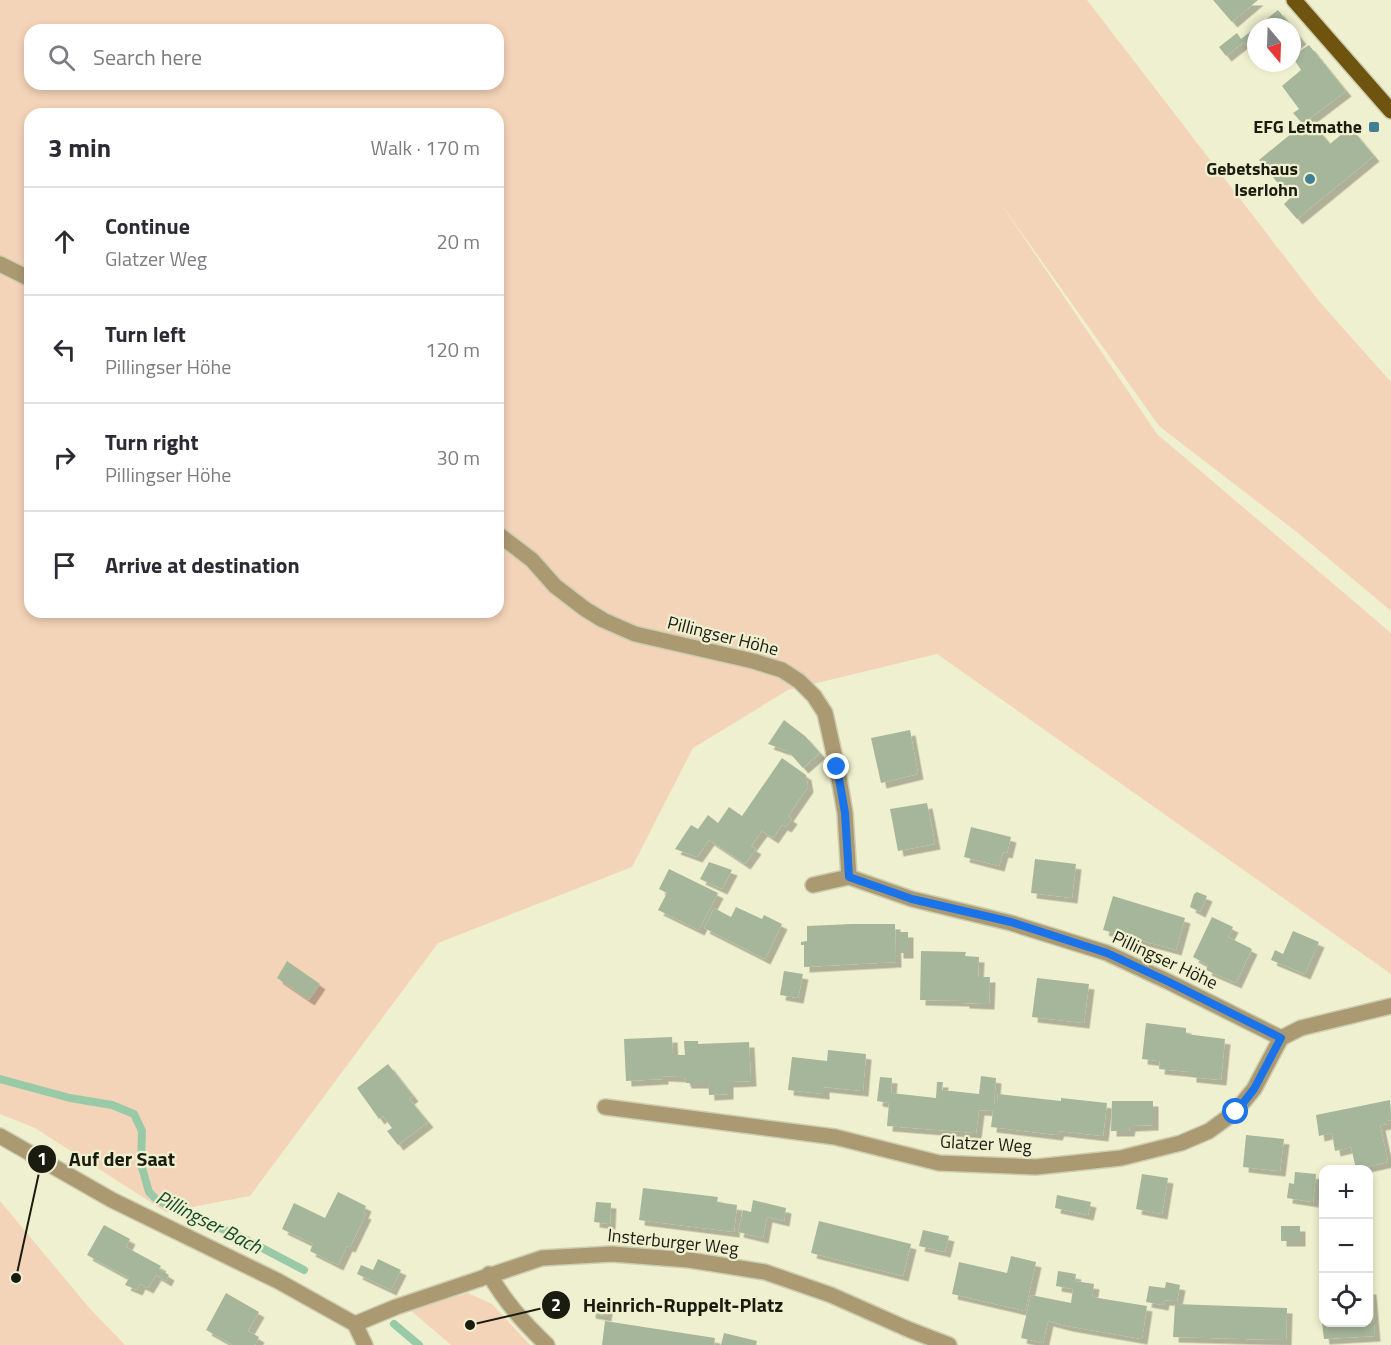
<!DOCTYPE html>
<meta charset="utf-8">
<style>
body{margin:0;font-family:"Titillium Web",sans-serif;background:#f7f7f7;color:#2b2b33}
.controls{position:absolute;right:18px;bottom:18px;display:grid;overflow:hidden;border-radius:12px;box-shadow:0 3px 9px #0003}
.controls button{width:54px;height:54px;display:grid;place-items:center;padding:0;border:0;border-bottom:2px solid #e1e1e2;background:#fff;color:#2b2b33;font:30px sans-serif}
.compass{position:absolute;left:1247px;top:18px;width:54px;height:54px;border-radius:50%;background:#fff;box-shadow:0 3px 9px #0003;rotate:161deg}
.stop{position:absolute;width:18px;height:18px;margin:-14px;border:4px solid #1a73e8;border-radius:50%;background:#fff}
.stop.end{background:#1a73e8;border-color:#fff;box-shadow:0 2px 6px #0008}
.list{margin:0;padding:0;list-style:none}
h2{display:flex;justify-content:space-between;align-items:center;height:78px;margin:0;padding:0 24px;font-size:26px}
h2 small{font-size:20px;font-weight:400;color:#7c7c81}
.list li{display:grid;grid-template-columns:39px 1fr auto;gap:18px;align-items:center;box-sizing:border-box;height:108px;padding:0 24px;border-top:2px solid #e1e1e2}
.list b{display:block;font-size:22px;white-space:nowrap}
.list p{margin:0;font-size:20px;white-space:nowrap;color:#7c7c81}
.list em{font-size:20px;font-style:normal;color:#7c7c81}
.icon{flex:none;width:33px;height:33px;fill:none;stroke:currentColor;stroke-width:2;stroke-linecap:round;stroke-linejoin:round}
.map{position:relative;flex:none;width:1391px;height:1345px;overflow:hidden}
.search{position:absolute;background:#fff;box-shadow:0 3px 9px #0003;left:24px;top:24px;width:480px;height:66px;display:flex;align-items:center;gap:15px;box-sizing:border-box;padding:0 21px;border-radius:18px;color:#7c7c81;font-size:22px}
.panel{position:absolute;background:#fff;box-shadow:0 3px 9px #0003;left:24px;top:108px;width:480px;height:510px;border-radius:18px}
.map>svg:first-child{display:block}
.green{fill:#f4d4b8;fill-rule:evenodd}
.lines{fill:none;stroke-linecap:round;stroke-linejoin:round}
.stream{stroke:#99caa8;stroke-width:8}
.building{fill:#a6b69a;filter:url(#shadow)}
.street-casing{stroke:#cdceb0;stroke-width:18}
.primary-casing{stroke:#cdceb0;stroke-width:18}
.street{stroke:#ab9972;stroke-width:15}
.primary{stroke:#6e540f;stroke-width:15}
.route{stroke:#1a73e8;stroke-width:8}
.poi-dot{fill:#417f95;stroke:#eff0cf;stroke-width:2}
.labels{text-anchor:middle;stroke-width:4.5;stroke-linejoin:round;paint-order:stroke}
.poi-label{font-size:18px;font-weight:bold;fill:#1b1c10;stroke:#eff0cf;text-anchor:end}
.street-label{font-size:18px;fill:#1b1c10;stroke:#eff0cf}
.water-label{font-size:20px;font-style:italic;fill:#154c2d;stroke:#eff0cf}
.leader{fill:none;stroke:#1b1c10;stroke-width:2}
.callout-dot{fill:#1b1c10;stroke:#eff0cf;stroke-width:2}
.mark-label{font-size:18px;text-anchor:middle;font-weight:bold;fill:#fff}
.callout-label{font-size:20px;text-anchor:middle;font-weight:bold;fill:#1b1c10;stroke:#eff0cf;stroke-width:4.5;stroke-linejoin:round;paint-order:stroke}
</style>
<div class="map">
<svg width="1391" height="1345" viewBox="0 0 1391 1345">
<defs>
<filter id="shadow"><feDropShadow dx="5.5" dy="5.5" stdDeviation="0" flood-color="#0004"/></filter>
</defs>
<rect width="100%" height="100%" fill="#eff0cf"/>
<g class="green">
<path d="M0,0H1087L1318,300L1391,382V611L1298,533L1159,426L999,201L1157,434L1391,633V974L937,654L788,690L693,748L632,867L438,943L250,1196L166,1212L35,1128L0,1114ZM30,30H498V84H30ZM30,114H498V612H30Z"/>
<path d="M0,1201L91,1310L125,1345H0Z"/>
<path d="M468,1293L492,1304L530,1345H451L409,1309Z"/>
</g>
<g class="lines">
<g class="stream">
<path d="M0,1079L70,1098L112,1105L134,1114L142,1131L141,1164L149,1192L157,1200L247,1240L304,1270"/>
<path d="M394,1324L419,1345"/>
</g>
</g>
<g class="building">
<path d="M1213,0H1258L1232,22Z"/>
<path d="M1278,10L1292,27H1256V57L1244,42L1226,56L1219,47L1237,33L1241,39Z"/>
<path d="M1292,28L1301,39L1292,46Z"/>
<path d="M1309,45L1346,91L1309,119L1330,144L1350,127L1374,156L1297,219L1284,204L1290,198L1259,160L1303,124L1293,113L1299,109L1282,86L1301,70L1292,56Z"/>
<path d="M784,720L805,736L820,753L803,768L788,751L768,744Z"/>
<path d="M910,730L918,774L881,783L871,738Z"/>
<path d="M782,758L806,775L808,787L788,816L792,819L786,827L782,825L773,838L762,831L751,846L756,849L745,864L709,840L697,857L675,849L691,825L698,829L708,815L718,823L729,807L742,816Z"/>
<path d="M927,803L935,844L898,851L890,809Z"/>
<path d="M971,827L1011,837L1007,853L1003,852L999,866L964,857Z"/>
<path d="M1035,859L1076,864L1072,898L1031,893Z"/>
<path d="M709,862L732,870L722,889L700,879Z"/>
<path d="M669,869L718,893L699,930L658,910L667,893L659,889Z"/>
<path d="M1197,892L1207,896L1200,912L1190,907L1194,894Z"/>
<path d="M1113,896L1185,918L1176,950L1103,930Z"/>
<path d="M736,907L762,919L764,915L782,924L765,959L704,928L714,908L731,917Z"/>
<path d="M1212,917L1233,927L1228,937L1252,949L1236,983L1206,970L1208,965L1193,957Z"/>
<path d="M852,924H895L896,962L804,967V945H801V942L807,941V926Z"/>
<path d="M1293,931L1319,942L1305,974L1271,960L1275,950L1283,954Z"/>
<rect x="898" y="932" width="10" height="21"/>
<path d="M921,951L966,952L965,956L979,957L978,977H990L989,1004L964,1003V1001L920,1000Z"/>
<path d="M287,961L320,984L309,1000L277,978Z"/>
<path d="M784,971L803,974L798,998L780,995Z"/>
<path d="M1037,978L1089,984L1084,1023L1032,1017Z"/>
<path d="M1146,1023L1186,1028V1034L1225,1039L1221,1080L1191,1077V1072L1159,1069L1160,1061L1142,1059Z"/>
<path d="M672,1037L673,1055H685L684,1041H698V1044L749,1042L751,1081L728,1082V1094L709,1095L708,1083H686L684,1077L663,1076V1079L626,1081L624,1039Z"/>
<path d="M828,1050L866,1054L863,1091L824,1087V1094L788,1090L792,1057L827,1061Z"/>
<path d="M388,1064L413,1096L409,1099L428,1122L398,1145L387,1131L392,1128L383,1116L379,1119L357,1088Z"/>
<path d="M981,1076L996,1078L994,1104H997L998,1094L1061,1101V1098L1107,1103L1103,1136L1059,1131L1057,1135L991,1127L993,1111L979,1110L976,1133L887,1126L889,1103L877,1101L880,1077L892,1078L891,1093L936,1098L937,1082H943L942,1090L979,1094Z"/>
<path d="M1390,1100L1391,1120L1387,1121V1124L1380,1125L1388,1162L1356,1169L1351,1147L1335,1151L1332,1133L1319,1136L1316,1115Z"/>
<path d="M1112,1101H1153V1125L1130,1126L1129,1131H1111Z"/>
<path d="M1246,1135L1284,1139L1280,1171L1243,1167Z"/>
<path d="M1295,1172L1316,1174L1313,1202L1287,1198L1289,1183L1294,1184Z"/>
<path d="M1142,1174L1168,1178L1162,1214L1136,1209Z"/>
<path d="M643,1188L718,1197L717,1202L737,1205L734,1232L639,1220Z"/>
<path d="M338,1192L366,1206L363,1213L366,1214L350,1247L347,1246L338,1265L310,1251L313,1244L282,1229L294,1203L325,1218Z"/>
<path d="M1057,1195L1091,1202L1088,1215L1055,1208Z"/>
<path d="M753,1200L786,1208L784,1221L767,1217L763,1238L738,1232L743,1210L751,1212Z"/>
<path d="M596,1202L611,1203L610,1224L594,1222Z"/>
<path d="M819,1221L911,1244L903,1276L811,1253Z"/>
<path d="M104,1225L130,1239L126,1247L161,1266L159,1269L169,1275L166,1281L156,1275L148,1288L140,1284L137,1290L125,1285L129,1278L87,1255Z"/>
<rect x="1281" y="1226" width="19" height="15"/>
<path d="M923,1230L949,1236L945,1252L919,1246Z"/>
<path d="M1011,1256L1036,1262L1025,1311L952,1294L959,1262L1007,1273Z"/>
<path d="M378,1259L401,1270L391,1290L357,1274L361,1265L373,1270Z"/>
<path d="M1058,1271L1076,1274L1075,1281L1094,1284L1092,1297L1147,1306L1142,1339L1067,1326L1048,1321L1043,1343L1021,1338L1031,1295L1071,1303L1073,1289L1056,1286Z"/>
<path d="M1166,1282L1180,1285L1177,1301L1164,1300L1163,1305L1146,1302L1149,1286L1165,1288Z"/>
<path d="M1368,1289H1371L1375,1336L1324,1339L1322,1323L1368,1322Z"/>
<path d="M226,1293L259,1312L248,1331L259,1337L255,1345H233L206,1330Z"/>
<path d="M591,1300L608,1303L606,1316L590,1313Z"/>
<path d="M1175,1304L1287,1308L1286,1340L1173,1337Z"/>
<path d="M605,1321L715,1338L714,1345H602Z"/>
<path d="M724,1333L757,1341L756,1345H721Z"/>
</g>
<g class="lines">
<defs>
<g id="street">
<path d="M0,264L30,279"/>
<path d="M498,534L532,560L555,586L585,609L603,620L635,634L753,661L782,670L799,681L814,696L825,713L837,767L845,813L849,877L912,899L1011,923L1107,953L1169,982L1281,1038L1301,1028L1391,1006"/>
<path d="M813,885L849,877"/>
<path d="M605,1107L835,1137L939,1163L1036,1167L1121,1158L1181,1143L1209,1131L1235,1112L1254,1089L1281,1038"/>
<path d="M0,1136L112,1200L278,1281L355,1324L365,1345"/>
<path d="M489,1274C506,1303 523,1322 547,1345"/>
<path d="M355,1324L396,1307L542,1258L612,1254L689,1260L765,1272L831,1295L910,1330L949,1345"/>
</g>
<path id="primary" d="M1294,0L1391,111"/>
</defs>
<use href="#street" class="street-casing"/>
<use href="#primary" class="primary-casing"/>
<use href="#street" class="street"/>
<use href="#primary" class="primary"/>
</g>
<g class="lines">
<path class="route" d="M837,767L845,813L849,877L912,899L1011,922L1107,953L1169,982L1281,1038L1254,1089L1236,1112"/>
</g>
<g class="poi-dot">
<rect x="1368" y="121" width="12" height="12" rx="3"/>
<circle cx="1310" cy="179" r="6"/>
</g>
<g class="labels">
<g class="poi-label">
<text x="1362" y="133">EFG Letmathe</text>
<text x="1298" y="175">Gebetshaus<tspan x="1298" dy="21">Iserlohn</tspan></text>
</g>
<g class="street-label">
<text transform="translate(723 636) rotate(14)" y="6">Pillingser Höhe</text>
<text transform="translate(1165 960) rotate(25)" y="6">Pillingser Höhe</text>
<text transform="translate(986 1144) rotate(3)" y="6">Glatzer Weg</text>
<text transform="translate(673 1242) rotate(6)" y="6">Insterburger Weg</text>
</g>
<g class="water-label">
<text transform="translate(209 1222) rotate(27)" y="7">Pillingser Bach</text>
</g>
</g>
<path class="leader" d="M16 1278L42 1159M470 1325L556 1305"/>
<g class="callout-dot">
<circle cx="16" cy="1278" r="6"/>
<circle cx="470" cy="1325" r="6"/>
<circle cx="42" cy="1159" r="15"/>
<circle cx="556" cy="1305" r="15"/>
</g>
<g class="mark-label">
<text x="42" y="1165">1</text>
<text x="556" y="1311">2</text>
</g>
<g class="callout-label">
<text x="122" y="1166">Auf der Saat</text>
<text x="683" y="1312">Heinrich-Ruppelt-Platz</text>
</g>
</svg>
<div class="controls">
<button>+</button>
<button>−</button>
<button><svg class="icon" aria-label="locate" viewBox="0 0 24 24"><circle cx="12" cy="12" r="6"/><path d="M12 2v4M12 18v4M2 12h4M18 12h4"/></svg></button>
</div>
<svg class="compass" viewBox="-18 -18 36 36"><path d="M0-13l5 13h-10z" fill="#e53935"/><path d="M0 13l5-13h-10z" fill="#7c7c81"/></svg>
<div class="stop" style="left:1236px;top:1112px"></div>
<div class="stop end" style="left:837px;top:767px"></div>
<div class="search"><svg class="icon" aria-label="search" viewBox="0 0 24 24"><circle cx="10" cy="10" r="6"/><path d="M15 15l6 6"/></svg>Search here</div>
<section class="panel">
<h2>3 min<small>Walk · 170 m</small></h2>
<ul class="list">
<li><svg class="icon" aria-label="ahead" viewBox="0 0 24 24"><path d="M12 20V5M6 11l6-6 6 6"/></svg><div><b>Continue</b><p>Glatzer Weg</p></div><em>20 m</em></li>
<li><svg class="icon" aria-label="left" viewBox="0 0 24 24"><path d="M17 20v-9H6M10 6l-5 5 5 5"/></svg><div><b>Turn left</b><p>Pillingser Höhe</p></div><em>120 m</em></li>
<li><svg class="icon" aria-label="right" viewBox="0 0 24 24"><path d="M7 20v-9h11M14 6l5 5-5 5"/></svg><div><b>Turn right</b><p>Pillingser Höhe</p></div><em>30 m</em></li>
<li><svg class="icon" aria-label="arrive" viewBox="0 0 24 24"><path d="M6 21V4h12l-3 4 3 4H6"/></svg><div><b>Arrive at destination</b></div></li>
</ul>
</section>
</div>
